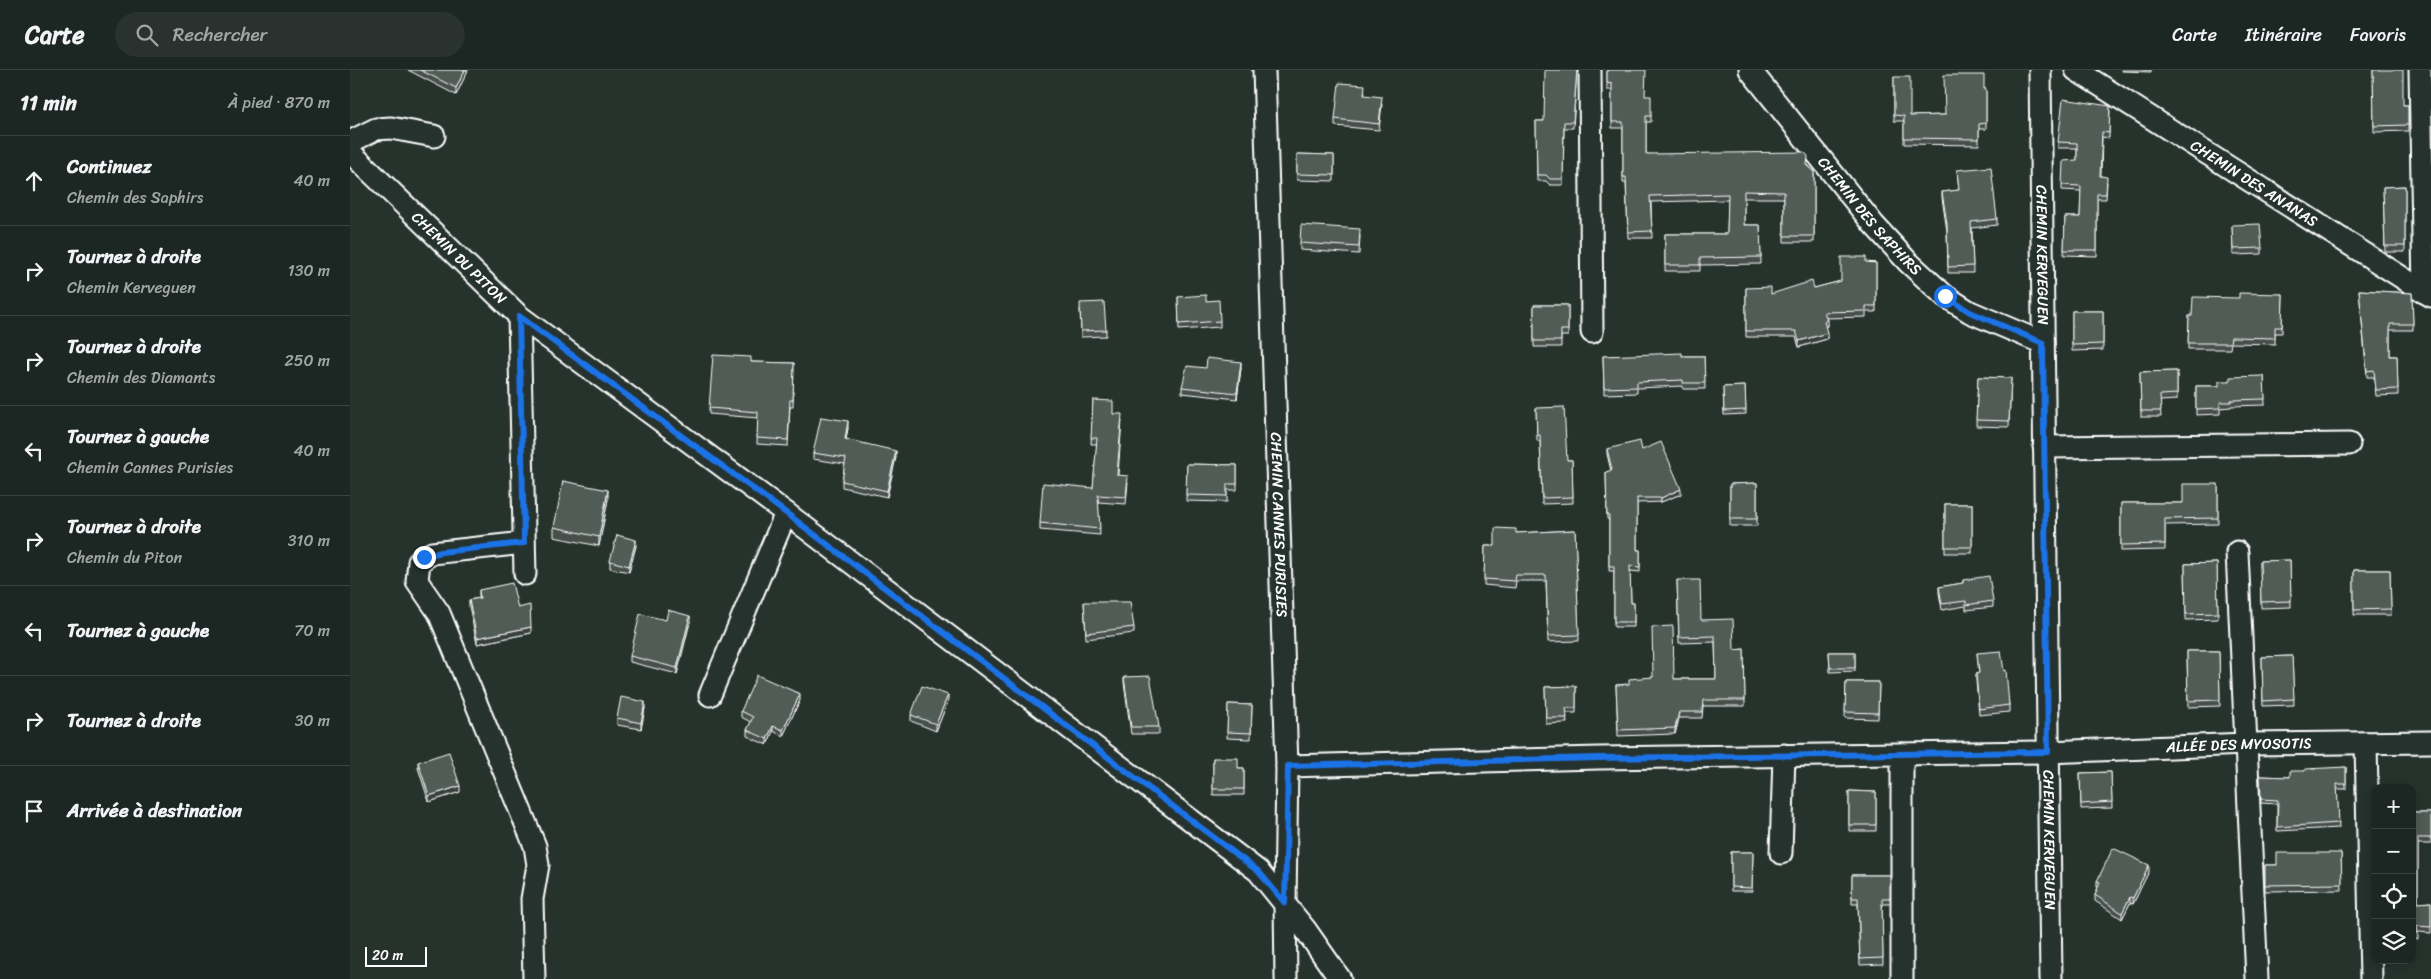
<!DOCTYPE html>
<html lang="fr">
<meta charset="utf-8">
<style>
body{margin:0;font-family:Sriracha,sans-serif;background:#29322f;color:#f1f3f6}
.controls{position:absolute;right:15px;bottom:15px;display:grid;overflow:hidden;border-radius:10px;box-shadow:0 2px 12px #0003}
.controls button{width:45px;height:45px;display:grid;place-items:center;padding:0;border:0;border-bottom:1px solid #3a4340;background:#1c2622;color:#f1f3f6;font:25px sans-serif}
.scale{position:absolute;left:15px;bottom:12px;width:62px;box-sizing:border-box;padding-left:5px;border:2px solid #fff;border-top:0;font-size:14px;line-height:18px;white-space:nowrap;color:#fff;-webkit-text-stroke:4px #26332d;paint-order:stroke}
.stop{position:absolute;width:15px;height:15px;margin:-11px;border:4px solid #1a73e8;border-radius:50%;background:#fff}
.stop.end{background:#1a73e8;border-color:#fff;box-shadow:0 1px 5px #0008}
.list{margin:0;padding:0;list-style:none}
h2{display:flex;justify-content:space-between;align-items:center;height:65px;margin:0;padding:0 20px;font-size:21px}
h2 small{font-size:16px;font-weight:400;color:#a0a5a5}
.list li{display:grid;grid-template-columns:32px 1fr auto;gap:15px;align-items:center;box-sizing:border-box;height:90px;padding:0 20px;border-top:1px solid #3a4340}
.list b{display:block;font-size:19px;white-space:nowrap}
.list p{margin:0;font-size:16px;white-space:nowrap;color:#a0a5a5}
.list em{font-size:16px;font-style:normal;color:#a0a5a5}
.icon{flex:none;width:28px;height:28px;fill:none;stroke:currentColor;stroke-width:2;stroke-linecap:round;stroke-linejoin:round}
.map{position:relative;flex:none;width:2081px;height:909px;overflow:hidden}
header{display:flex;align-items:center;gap:30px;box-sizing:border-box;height:70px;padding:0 25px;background:#1c2622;border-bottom:1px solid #3a4340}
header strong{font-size:24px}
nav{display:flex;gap:28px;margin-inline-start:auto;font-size:18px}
.search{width:350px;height:45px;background:#29322f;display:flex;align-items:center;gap:12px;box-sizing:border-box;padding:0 18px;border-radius:28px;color:#a0a5a5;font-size:19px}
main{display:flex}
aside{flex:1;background:#1c2622}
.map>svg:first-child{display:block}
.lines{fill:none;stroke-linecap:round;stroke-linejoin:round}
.street-casing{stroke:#fff;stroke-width:25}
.street{stroke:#26332d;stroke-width:21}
.wall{fill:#464f4b;stroke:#fff}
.shaded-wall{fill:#39403d;stroke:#fff}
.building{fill:#515c57;stroke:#fff}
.route{stroke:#1a73e8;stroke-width:6}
.labels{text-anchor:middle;stroke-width:4.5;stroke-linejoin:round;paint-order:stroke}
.street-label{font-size:15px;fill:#fff;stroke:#26332d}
</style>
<header>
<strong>Carte</strong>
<div class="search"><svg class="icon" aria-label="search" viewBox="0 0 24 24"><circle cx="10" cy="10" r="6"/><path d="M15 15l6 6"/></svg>Rechercher</div>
<nav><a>Carte</a><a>Itinéraire</a><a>Favoris</a></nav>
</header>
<main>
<aside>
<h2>11 min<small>À pied · 870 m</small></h2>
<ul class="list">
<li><svg class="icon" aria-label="ahead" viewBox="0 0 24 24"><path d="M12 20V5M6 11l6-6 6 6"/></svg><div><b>Continuez</b><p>Chemin des Saphirs</p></div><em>40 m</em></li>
<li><svg class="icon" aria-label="right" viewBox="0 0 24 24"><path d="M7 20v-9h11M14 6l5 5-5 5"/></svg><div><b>Tournez à droite</b><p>Chemin Kerveguen</p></div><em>130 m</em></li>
<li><svg class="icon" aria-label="right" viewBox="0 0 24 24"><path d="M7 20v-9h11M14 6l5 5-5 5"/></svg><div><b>Tournez à droite</b><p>Chemin des Diamants</p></div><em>250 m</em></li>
<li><svg class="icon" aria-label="left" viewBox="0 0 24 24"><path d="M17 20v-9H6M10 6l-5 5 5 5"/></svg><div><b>Tournez à gauche</b><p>Chemin Cannes Purisies</p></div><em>40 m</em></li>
<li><svg class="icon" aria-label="right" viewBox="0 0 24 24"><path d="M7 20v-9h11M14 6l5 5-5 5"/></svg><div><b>Tournez à droite</b><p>Chemin du Piton</p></div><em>310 m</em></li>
<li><svg class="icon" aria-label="left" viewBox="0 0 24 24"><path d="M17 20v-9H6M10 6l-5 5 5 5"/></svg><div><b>Tournez à gauche</b></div><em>70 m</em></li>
<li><svg class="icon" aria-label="right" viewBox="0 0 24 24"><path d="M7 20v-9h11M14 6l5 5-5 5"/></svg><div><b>Tournez à droite</b></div><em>30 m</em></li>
<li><svg class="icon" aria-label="arrive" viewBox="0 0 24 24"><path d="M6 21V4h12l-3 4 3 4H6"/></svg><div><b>Arrivée à destination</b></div></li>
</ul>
</aside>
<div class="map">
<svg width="2081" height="909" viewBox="0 0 2081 909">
<rect width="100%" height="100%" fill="#26332d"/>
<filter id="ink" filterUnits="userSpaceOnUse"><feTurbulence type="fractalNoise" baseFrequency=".02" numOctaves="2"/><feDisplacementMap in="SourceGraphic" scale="10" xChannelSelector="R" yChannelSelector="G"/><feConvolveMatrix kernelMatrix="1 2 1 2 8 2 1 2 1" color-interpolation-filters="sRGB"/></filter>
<g filter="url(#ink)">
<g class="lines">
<defs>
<g id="street">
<path id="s1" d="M914,0L937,696L935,833L936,909"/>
<path d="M1240,0L1242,262"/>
<path id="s2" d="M1400,0L1524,155L1558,192L1595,226L1620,242L1693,273"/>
<path id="s3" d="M1690,0L1701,909"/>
<path id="s4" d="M1726,0L2081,226"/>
<path d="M2070,0L2074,222"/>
<path d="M0,72L26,59L41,58L84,66"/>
<path id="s5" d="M0,82L169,246L436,443L908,801L955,859L990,909"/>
<path d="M169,246L175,504"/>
<path d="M1694,377L1999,374"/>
<path d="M174,473L82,483L69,492L67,511L89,543L185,776L188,795L182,829L184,909"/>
<path d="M1887,482L1907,909"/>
<path d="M360,625L436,443"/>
<path d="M2016,673L2021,909"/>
<path id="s6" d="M937,696L1249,688L1698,682L1896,674L2081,672"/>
<path d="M1431,783L1434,685"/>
<path d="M1552,909V684"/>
</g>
</defs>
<use href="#street" class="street-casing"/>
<use href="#street" class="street"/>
</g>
<g class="wall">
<path d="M58,0H118L106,25Z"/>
<path d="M1227,0L1223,58H1214L1213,115H1200L1196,111H1187L1186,51H1194Z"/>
<path d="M1257,0L1295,26L1301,46V52H1296V84L1458,95L1464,101V172H1434V128H1394V155H1410L1411,194L1350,195V201H1315V164H1377L1378,130L1301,132L1302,168H1278L1276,113H1273V58H1262V20H1257Z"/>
<path d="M1772,0H1801V2L1772,1Z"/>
<path d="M2023,0L2053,35H2058V61L2024,62Z"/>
<path d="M1544,7L1560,46L1595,45L1634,19H1636V59H1629V75L1554,74V51H1544Z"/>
<path d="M1015,22L1014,26L1032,34L1029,60L985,56V49Z"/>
<path d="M1760,36L1759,68L1752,67L1751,106L1757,112L1756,129H1747V186L1714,185L1715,147H1730L1731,121L1712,120V115L1727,90V78H1708V72Z"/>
<path d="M947,84L984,85V111L947,110Z"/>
<path d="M1607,100L1647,149V155L1622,158L1623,203H1598L1597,161L1592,128V122L1609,120Z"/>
<path d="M2055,116V182H2035L2033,117Z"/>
<path d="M1882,155L1912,178V184L1883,185Z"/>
<path d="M1010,165L1009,184L950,180V173Z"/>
<path d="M1516,192L1526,193V242H1516V247L1476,248L1477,256L1475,257L1477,269L1449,277L1446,267H1396V218L1421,224L1464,218L1491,211Z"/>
<path d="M2009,220L2062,223L2063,260H2040V286H2047L2048,325L2026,326L2024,307H2017Z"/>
<path d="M1933,224L1932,263H1925V274L1881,273L1880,279H1838L1839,246H1842L1889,228Z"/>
<path d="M828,227L856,231L870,251V257L829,260Z"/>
<path d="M1184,235H1218V266H1211V277H1184Z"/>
<path d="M730,239L756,260V266L731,267Z"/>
<path d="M1722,241H1753V280L1722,281Z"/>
<path d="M1253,286H1354L1355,319H1333V316L1287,318V323L1254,324Z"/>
<path d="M401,292L444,293L443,337H440L438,376L407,374L408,348L359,344V338Z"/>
<path d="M891,298L887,329L832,323V317Z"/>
<path d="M1827,301V330L1810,331L1811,347H1791L1790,302Z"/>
<path d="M1914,306L1915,335L1881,336V337L1870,338V344L1846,345V316H1869L1880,311Z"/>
<path d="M1628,307L1661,308L1659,357L1626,356Z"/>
<path d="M1395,316L1396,344L1374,345L1373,317Z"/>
<path d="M743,330L772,350L768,405L778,412L776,434L748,432L750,465L690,460V453L743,418L747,374H741Z"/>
<path d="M1186,338L1217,390H1222L1223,433L1192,434L1190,371H1187Z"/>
<path d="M498,358L496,369L546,387L537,427L492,417V411L495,394L463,389V383Z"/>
<path d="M1257,379L1292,380L1331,424L1311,432L1287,433V480H1290V502L1280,501L1281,533H1284V557H1264V501H1259V450L1257,449L1256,402L1261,401L1257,384Z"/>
<path d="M837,394L887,395V420H877V432L836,431Z"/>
<path d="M1407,413V456H1380V414Z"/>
<path d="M1868,414V454L1815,455V480L1771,481V433H1833Z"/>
<path d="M258,429L249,476L204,467V457Z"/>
<rect x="1595" y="434" width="27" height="49"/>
<path d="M1225,460L1229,571L1198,572L1196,511H1166L1165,518L1134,515L1135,476H1145L1166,463Z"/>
<path d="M286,476L279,502L260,498V491Z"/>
<path d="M1940,490L1941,537L1911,538L1910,491Z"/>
<path d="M1867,493L1868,549L1836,550L1835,494Z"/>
<path d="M2004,500H2040L2041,545H2004Z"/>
<path d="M1327,510L1351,550L1384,580L1394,579L1395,636H1353L1352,648H1329L1325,664L1268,666L1266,615L1279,614L1303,607L1324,609H1366L1365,572L1329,573Z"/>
<path d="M1613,510L1643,531V537L1616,540V536L1592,540L1589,523V517L1613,513Z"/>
<path d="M129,520L168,538L181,563L127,574L119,536V530L129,528Z"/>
<path d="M734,532L784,557V563L736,569Z"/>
<path d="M316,550L340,552L327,604L280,592V586Z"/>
<path d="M1837,581H1869L1870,636L1838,637Z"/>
<path d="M1479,582H1505V601L1480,602Z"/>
<path d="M1627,583L1654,601L1659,635V642L1629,645L1626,610V604L1629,603Z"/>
<path d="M1942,586L1944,635L1913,636L1912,587Z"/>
<path d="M774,607L809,657V664H781L774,613Z"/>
<path d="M1496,612H1529L1528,649L1495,648Z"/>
<path d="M1226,616V643H1216L1217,653L1196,654L1195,617Z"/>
<path d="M450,630L433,666L423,661L417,675L397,666V660L401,652L391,647V641Z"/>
<path d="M598,631L586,661L561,651V645Z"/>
<path d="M878,634L902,635L901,669L877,668Z"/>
<path d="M295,638L291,659L267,655V648Z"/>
<path d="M863,688L888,698H894V725H863Z"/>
<path d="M68,692L110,722L79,732L68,698Z"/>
<path d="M1996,697V719H1987L1989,758L1927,761V734L1911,733L1910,706L1940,707L1955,701Z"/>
<path d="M1761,702L1762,738L1731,739L1730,703Z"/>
<path d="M1499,721L1526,722V761H1499Z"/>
<path d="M2062,743H2081V774H2068V833L2081,832V863L2068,862V869L2062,870Z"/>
<path d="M1381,782H1403L1402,821H1381Z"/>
<path d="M1991,783L1992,820L1915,821V795H1927Z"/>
<path d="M1799,801L1783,834L1780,833L1772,849L1745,831V825L1748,818L1747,817V811Z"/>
<path d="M1502,805H1540V834H1532L1533,894L1510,895L1508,834H1502Z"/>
</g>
<g class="shaded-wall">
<path d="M115,0H118L106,25V18Z"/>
<path d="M1477,250V256L1474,257V251Z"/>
<path d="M1477,263V269L1449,277V271Z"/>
<path d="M891,292V298L887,329V323Z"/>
<path d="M498,351V358L495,376V369Z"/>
<path d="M546,381V387L537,427V421Z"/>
<path d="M1331,419V424L1311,432V428Z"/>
<path d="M258,420V429L249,476V467Z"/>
<path d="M286,470V476L279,502V496Z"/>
<path d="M340,546V552L327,604V598Z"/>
<path d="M181,557V563L127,574V568Z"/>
<path d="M450,624V630L433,666V660Z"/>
<path d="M598,625V631L586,661V654Z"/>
<path d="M295,632V638L291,659V653Z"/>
<path d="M1329,642V648L1325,664V658Z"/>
<path d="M423,656V661L417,675V669Z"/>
<path d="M110,716V722L79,732V726Z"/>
<path d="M1799,795V801L1783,834V828Z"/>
<path d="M1780,827V833L1772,849V843Z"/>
</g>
<g class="building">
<path d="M70,0H115L106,18Z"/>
<path d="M1195,0H1227L1223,52H1214L1213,109H1200L1196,105H1187L1186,51H1194Z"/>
<path d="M1257,0H1296L1295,26H1301V46H1296V84L1454,82L1458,86L1457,95L1464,101V166H1434V122L1394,121V155H1410L1411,187L1350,188V195H1315V164H1377L1378,124L1300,126L1302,161L1278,162L1276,107H1273V52H1262V14L1257,13Z"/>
<path d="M2023,0H2053V35H2058V55L2024,56Z"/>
<path d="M1594,5H1634V19H1636V53L1629,54V69L1554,68V46L1544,45V7H1560V46L1595,45Z"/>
<path d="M989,13L1015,15L1014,25L1032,27L1029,54L985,49Z"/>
<path d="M1713,29L1760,36L1759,63L1752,62L1750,106L1757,107L1756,124H1747V180H1714L1715,147H1730L1731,116L1712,115L1713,91L1727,90V73L1708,72Z"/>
<path d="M947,84L984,85V105L947,104Z"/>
<path d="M1641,97L1647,149L1621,152L1623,196L1598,197L1597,154L1592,122L1609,120L1607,100Z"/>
<path d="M2055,116V176H2035L2033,117Z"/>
<path d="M1910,154L1912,178L1883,179L1882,155Z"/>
<path d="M951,155L1010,159L1009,177L950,173Z"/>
<path d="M1491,187H1516V192L1526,193V236H1516V241L1474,242L1477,250L1474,251L1477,263L1449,271L1446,261H1396V218L1421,217V224L1462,211L1464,218L1491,211Z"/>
<path d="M2009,220L2062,223L2063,254H2040V286H2047L2048,319L2026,320L2024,300L2017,301Z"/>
<path d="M1889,223L1933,224L1932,257H1925V268L1881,267L1880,273H1838L1839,246H1842L1843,227L1889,228Z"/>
<path d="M856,225V231L869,230L870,251L829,254L828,227Z"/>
<path d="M754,232L756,260L731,261L730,233Z"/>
<path d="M1184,235H1218V260H1211V271H1184Z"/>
<path d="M1722,241H1753V274L1722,275Z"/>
<path d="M1332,283V286H1354L1355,313H1333V310L1287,312V317L1254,318L1253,286Z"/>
<path d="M363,285L401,287V292L444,293L443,330H440L438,370L407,368L408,342L359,338Z"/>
<path d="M857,288L891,292L887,323L832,317L837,296L856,298Z"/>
<path d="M1827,301V324L1810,325L1811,341H1791L1790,302Z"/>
<path d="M1914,306L1915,329L1881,330V332H1870V338L1846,339V316H1869V311H1880V307Z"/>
<path d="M1628,307L1661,308L1659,351L1626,350Z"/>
<path d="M1395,316L1396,340L1374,341L1373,317Z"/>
<path d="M743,330L763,331V344H772L767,405L778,406L776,427L748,425L750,459L690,453L693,413L743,418L747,368H741Z"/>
<path d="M1214,337L1217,390H1222L1223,427L1192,428L1190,365H1187L1186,338Z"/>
<path d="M471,347L498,351L495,369L546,381L537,421L492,411L496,388L463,383Z"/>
<path d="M1290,371L1292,380L1311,372L1331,419L1311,428H1287V480H1290V497L1280,496L1281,533H1284V552H1264V496H1259V445H1257L1256,402L1262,400L1257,379Z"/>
<path d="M837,394L887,395V414H877V426L836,425Z"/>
<path d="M213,411L258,420L249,467L204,457Z"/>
<path d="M1407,413V449H1380V414Z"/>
<path d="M1833,414H1868V448L1815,449V474L1771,475V433H1833Z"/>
<rect x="1595" y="434" width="27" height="43"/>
<path d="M1145,458L1166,459V463L1225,460L1229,565L1198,566L1196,505H1166L1165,511L1134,509L1135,476H1145Z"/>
<path d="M267,465L286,470L279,496L260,491Z"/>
<path d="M1940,490L1941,531L1911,532L1910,491Z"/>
<path d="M1867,493L1868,543L1836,544L1835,494Z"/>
<path d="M2004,500H2040L2041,539L2004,540Z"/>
<path d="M1639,506L1643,531L1616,535V531L1592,534L1589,517L1613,513V510Z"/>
<path d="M1327,510H1350L1351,550L1383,549L1384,580L1394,579L1395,630H1353L1352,642H1329L1325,658L1268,660L1266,615L1279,614V609L1303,607L1302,557L1323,556L1324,609H1366L1365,566L1329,567Z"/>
<path d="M162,513L168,538L180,535L181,557L127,568L119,530L130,528L129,520Z"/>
<path d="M734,532H780L784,557L736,563Z"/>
<path d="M318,540L340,546L327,598L280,586L290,544L316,550Z"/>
<path d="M1651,581L1654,601L1656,600L1659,635L1629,639L1626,604L1629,603L1627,583Z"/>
<path d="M1837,581H1869L1870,630L1838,631Z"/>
<path d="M1479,582H1505V598H1480Z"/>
<path d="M1942,586L1944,629L1913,631L1912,587Z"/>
<path d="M407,605L450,624L433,660L423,656L417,669L397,660L403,647L391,641Z"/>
<path d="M800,606L809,657H781L774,607Z"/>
<path d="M1496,612H1529L1528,643L1495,642Z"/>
<path d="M572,616L598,625L586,654L561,645Z"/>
<path d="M1226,616V638H1216L1217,648H1196L1195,617Z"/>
<path d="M271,627L295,632L291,653L267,648Z"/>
<path d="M878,634L902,635L901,663L877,662Z"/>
<path d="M99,682L110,716L79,726L68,692Z"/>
<path d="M863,688H888V698H894V719H863Z"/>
<path d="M1996,697V714H1987L1989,753L1927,757L1928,730L1911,729L1910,706L1940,707V701H1955V699Z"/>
<path d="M1761,702L1762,732L1731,734L1730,703Z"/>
<path d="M1499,721L1526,722V755H1499Z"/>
<path d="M2062,743H2081V768H2068V833L2081,832V857L2067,856L2068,863L2062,864Z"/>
<path d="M1763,778L1799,795L1783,828L1780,827L1772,843L1745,825L1750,812L1747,811Z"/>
<path d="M1381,782H1403L1402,818L1381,817Z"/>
<path d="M1927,783H1991L1992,814L1915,815V795H1927Z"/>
<path d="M1502,805H1540V828H1532L1533,888L1510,889L1508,828H1502Z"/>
</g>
</g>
<g class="lines" filter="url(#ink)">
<path class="route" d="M74,487L91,482L174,473L169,246L436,443L908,801L935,833L938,696L1249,688L1698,682L1693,273L1620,242L1595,226"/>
</g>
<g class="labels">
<g class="street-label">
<text dy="5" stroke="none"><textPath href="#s4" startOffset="211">CHEMIN DES ANANAS</textPath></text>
<text dy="5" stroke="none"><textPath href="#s2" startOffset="189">CHEMIN DES SAPHIRS</textPath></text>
<text dy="5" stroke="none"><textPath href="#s3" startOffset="185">CHEMIN KERVEGUEN</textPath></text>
<text dy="5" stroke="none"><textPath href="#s5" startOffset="152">CHEMIN DU PITON</textPath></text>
<text dy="5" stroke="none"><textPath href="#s1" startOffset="455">CHEMIN CANNES PURISIES</textPath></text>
<text dy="5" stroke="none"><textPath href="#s6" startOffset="952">ALLÉE DES MYOSOTIS</textPath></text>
<text dy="5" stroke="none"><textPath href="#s3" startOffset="770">CHEMIN KERVEGUEN</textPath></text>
</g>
</g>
</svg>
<div class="controls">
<button>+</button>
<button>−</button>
<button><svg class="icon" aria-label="locate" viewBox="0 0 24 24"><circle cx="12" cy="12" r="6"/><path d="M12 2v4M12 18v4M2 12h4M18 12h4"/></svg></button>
<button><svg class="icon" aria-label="layers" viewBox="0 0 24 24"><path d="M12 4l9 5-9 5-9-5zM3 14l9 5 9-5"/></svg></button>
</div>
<div class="scale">20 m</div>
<div class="stop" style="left:1595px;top:226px"></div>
<div class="stop end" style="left:74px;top:487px"></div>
</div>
</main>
